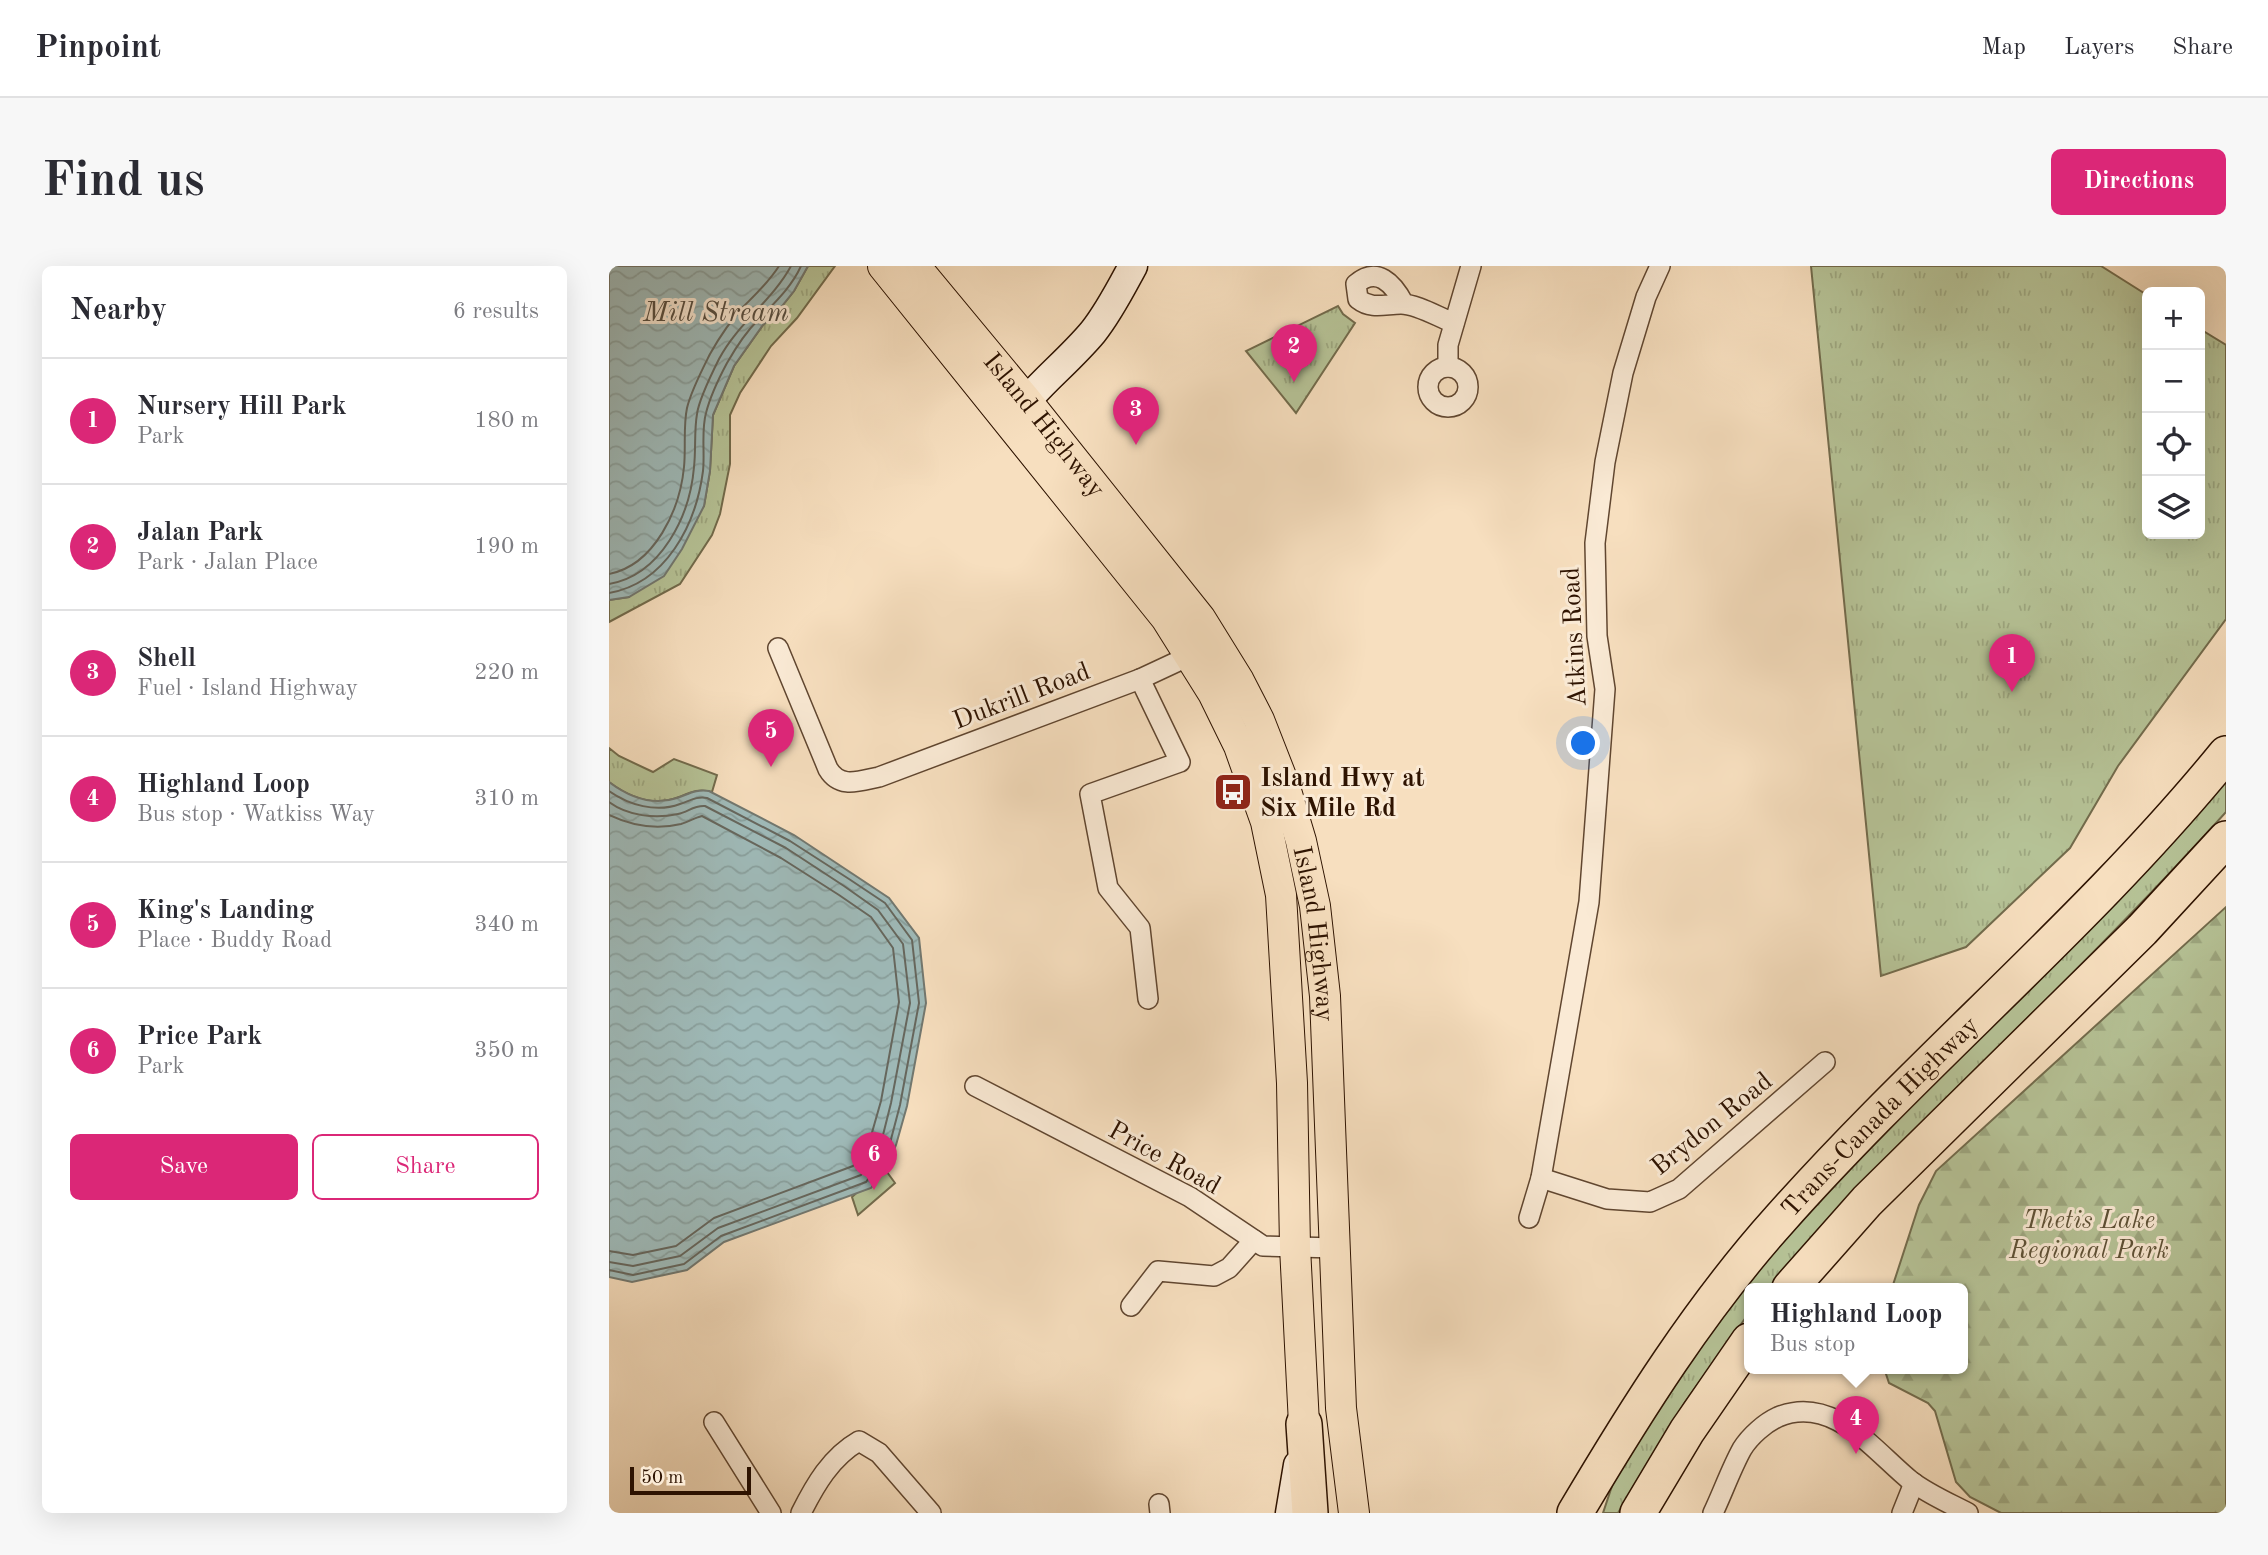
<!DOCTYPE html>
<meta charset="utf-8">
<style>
body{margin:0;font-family:"Old Standard TT",serif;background:#f7f7f7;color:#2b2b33}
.controls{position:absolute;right:21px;top:21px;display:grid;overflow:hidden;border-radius:10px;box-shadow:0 7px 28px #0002}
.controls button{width:63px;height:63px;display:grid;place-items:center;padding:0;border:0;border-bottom:2px solid #e1e1e2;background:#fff;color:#2b2b33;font:35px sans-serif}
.scale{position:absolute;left:21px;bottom:18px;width:121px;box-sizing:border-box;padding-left:7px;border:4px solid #2e1301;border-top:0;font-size:19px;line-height:24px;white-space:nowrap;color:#2e1301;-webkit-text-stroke:5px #faead5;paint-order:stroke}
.you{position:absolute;left:975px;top:478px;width:24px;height:24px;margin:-18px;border:5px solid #fff;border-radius:50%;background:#1a73e8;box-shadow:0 0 0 10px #1a73e833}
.badge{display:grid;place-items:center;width:46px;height:46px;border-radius:50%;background:#db2777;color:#fff;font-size:23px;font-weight:700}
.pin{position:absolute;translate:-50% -58px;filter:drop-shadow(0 2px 4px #0008)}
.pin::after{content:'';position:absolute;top:37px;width:24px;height:21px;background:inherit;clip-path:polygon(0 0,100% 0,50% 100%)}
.popup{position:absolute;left:1135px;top:1017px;width:224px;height:91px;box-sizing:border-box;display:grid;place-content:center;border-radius:10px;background:#fff;filter:drop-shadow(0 2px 5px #0005);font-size:23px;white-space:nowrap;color:#7c7c81}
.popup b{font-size:26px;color:#2b2b33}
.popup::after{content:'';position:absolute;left:50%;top:100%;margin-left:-14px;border:14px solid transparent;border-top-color:#fff}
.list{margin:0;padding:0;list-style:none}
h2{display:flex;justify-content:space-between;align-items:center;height:91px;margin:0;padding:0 28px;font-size:30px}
h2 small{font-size:23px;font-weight:400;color:#7c7c81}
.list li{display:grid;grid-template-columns:46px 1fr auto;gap:21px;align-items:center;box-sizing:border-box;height:126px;padding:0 28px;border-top:2px solid #e1e1e2}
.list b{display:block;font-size:26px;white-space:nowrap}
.list p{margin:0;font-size:23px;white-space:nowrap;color:#7c7c81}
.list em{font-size:23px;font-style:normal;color:#7c7c81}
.actions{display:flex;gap:14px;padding:21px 28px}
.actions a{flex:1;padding:16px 0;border:2px solid #db2777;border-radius:10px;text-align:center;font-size:24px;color:#db2777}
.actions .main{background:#db2777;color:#fff}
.icon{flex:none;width:38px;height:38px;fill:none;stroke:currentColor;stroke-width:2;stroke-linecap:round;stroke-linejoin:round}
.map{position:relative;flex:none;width:1617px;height:1247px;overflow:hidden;border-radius:10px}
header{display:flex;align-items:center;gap:42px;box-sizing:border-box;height:98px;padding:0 35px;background:#fff;border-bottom:2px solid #e1e1e2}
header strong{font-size:33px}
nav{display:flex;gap:38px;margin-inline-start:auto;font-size:24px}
.intro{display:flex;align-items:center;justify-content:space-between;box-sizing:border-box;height:168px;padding:0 42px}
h1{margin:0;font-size:49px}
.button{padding:18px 32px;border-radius:10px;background:#db2777;color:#fff;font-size:24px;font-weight:700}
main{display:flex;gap:42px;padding:0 42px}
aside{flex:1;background:#fff;border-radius:10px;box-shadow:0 7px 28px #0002}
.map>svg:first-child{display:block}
.grass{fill:url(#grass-tufts);stroke:#726b4c;stroke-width:2}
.forest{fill:url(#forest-firs);stroke:#726b4c;stroke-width:2}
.water{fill:url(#water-waves);stroke:#727870;stroke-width:2}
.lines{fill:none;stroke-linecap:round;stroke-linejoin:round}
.shore{stroke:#66675e;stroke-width:2}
.minor-casing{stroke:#604630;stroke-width:22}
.secondary-casing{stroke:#2e1301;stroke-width:31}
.primary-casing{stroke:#2e1301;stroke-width:32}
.motorway-casing{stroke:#2e1301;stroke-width:38}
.minor{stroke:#faead5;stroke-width:19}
.secondary{stroke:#faead5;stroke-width:28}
.primary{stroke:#f7dfbf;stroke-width:30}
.motorway{stroke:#f7dfbf;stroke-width:35}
.labels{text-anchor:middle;stroke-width:6;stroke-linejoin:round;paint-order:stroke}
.street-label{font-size:26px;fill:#2e1301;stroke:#faead5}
.poi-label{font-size:26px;font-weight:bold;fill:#2e1301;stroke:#faead5;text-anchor:start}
.park-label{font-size:26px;font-style:italic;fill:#5e5136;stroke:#faead5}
.water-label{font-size:28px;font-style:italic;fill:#564e42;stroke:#faead5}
</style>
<header>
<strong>Pinpoint</strong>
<nav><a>Map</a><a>Layers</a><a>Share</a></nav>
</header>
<div class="intro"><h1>Find us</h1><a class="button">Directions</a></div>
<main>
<aside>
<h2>Nearby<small>6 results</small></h2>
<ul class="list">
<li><span class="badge">1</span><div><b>Nursery Hill Park</b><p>Park</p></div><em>180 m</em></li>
<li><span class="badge">2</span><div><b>Jalan Park</b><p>Park · Jalan Place</p></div><em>190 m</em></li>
<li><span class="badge">3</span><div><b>Shell</b><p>Fuel · Island Highway</p></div><em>220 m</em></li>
<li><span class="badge">4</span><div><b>Highland Loop</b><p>Bus stop · Watkiss Way</p></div><em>310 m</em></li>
<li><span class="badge">5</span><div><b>King's Landing</b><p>Place · Buddy Road</p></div><em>340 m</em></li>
<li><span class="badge">6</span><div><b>Price Park</b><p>Park</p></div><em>350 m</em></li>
</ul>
<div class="actions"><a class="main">Save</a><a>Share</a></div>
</aside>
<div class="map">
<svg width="1617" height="1247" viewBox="0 0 1617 1247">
<defs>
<pattern id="grass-tufts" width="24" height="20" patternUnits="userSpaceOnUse" patternTransform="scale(1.75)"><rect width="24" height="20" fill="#b6c397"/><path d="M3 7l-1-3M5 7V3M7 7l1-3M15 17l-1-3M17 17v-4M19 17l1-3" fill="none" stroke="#9da780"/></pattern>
<pattern id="forest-firs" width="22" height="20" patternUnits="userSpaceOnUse" patternTransform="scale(1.75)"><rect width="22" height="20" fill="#b6c397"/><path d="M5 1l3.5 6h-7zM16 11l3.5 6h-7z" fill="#9da780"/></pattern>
<pattern id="water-waves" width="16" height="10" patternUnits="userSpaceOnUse" patternTransform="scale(1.75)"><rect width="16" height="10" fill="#9fbbba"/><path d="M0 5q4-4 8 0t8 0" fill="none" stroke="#89a09e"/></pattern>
</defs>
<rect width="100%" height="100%" fill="#f7dfbf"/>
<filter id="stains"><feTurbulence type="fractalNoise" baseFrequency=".00286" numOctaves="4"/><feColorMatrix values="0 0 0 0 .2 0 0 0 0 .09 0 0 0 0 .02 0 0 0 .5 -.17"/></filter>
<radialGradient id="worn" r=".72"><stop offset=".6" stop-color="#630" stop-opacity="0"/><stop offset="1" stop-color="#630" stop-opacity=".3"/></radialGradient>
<g class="grass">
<path d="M199,0H226L188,52L162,80L131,127L121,149V198L111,248L103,269L71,318L0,356V334L20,331L95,240L101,205L104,149L125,100L154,59L169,45L185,25Z"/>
<path d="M1202,0H1492L1538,29V268H1591V63L1617,79V353L1509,500L1461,582L1357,681L1272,710Z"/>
<path d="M729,40L734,48L746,57L687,147L637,85Z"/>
<path d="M0,482L10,490L44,506L65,493L108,509L103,526C90,522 82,526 70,531C45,541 20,531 0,516Z"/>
<path d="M1617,509V546C1535,637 1448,723 1361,809C1291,877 1221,945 1160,1022H1140V1047L1076,1136L1009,1247H994L1008,1205L1142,1006Z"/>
<path d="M275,902L286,917L249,949L243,931Z"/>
</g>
<path class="forest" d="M1617,641V1247H1392L1361,1231L1347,1216L1326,1145L1319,1137L1280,1117L1275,1102H1354V1022H1283L1310,939L1327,905Z"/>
<g class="water">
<path d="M0,0H199L185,25L169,45L154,59L125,100L104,149L101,205L95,240L73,283L55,310L20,331L0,334Z"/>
<path d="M0,516C20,531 44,540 68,532C80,528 87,523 100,525L185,569L280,632L310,672L317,737L298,840L287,879L279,898L262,922L115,976L78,1004L23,1016L0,1011Z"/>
</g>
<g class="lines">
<g class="shore">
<path d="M0,308C46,299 71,243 75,201C77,182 74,161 78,142C82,125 93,104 101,88C110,72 122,54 135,40C148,27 160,16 170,0"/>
<path d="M0,318C52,309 81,250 85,201C87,184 85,165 88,148C90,133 103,107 110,93C129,57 163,35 182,0"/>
<path d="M0,327C57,317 87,259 94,205C96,186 92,165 97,147C101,131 110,112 118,97C126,83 137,66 149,54C165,37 182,22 192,0"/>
<path d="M0,525C20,539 47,547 71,538C81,535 87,530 98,532L181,575L240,613L276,637L303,674L310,737L291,839L281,877L272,895L257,916L112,970L75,998L24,1009L0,1004"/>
<path d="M0,536C19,550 46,553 69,548C79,546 85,539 96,540L177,582L235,620L269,644L294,678L301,737L282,837L273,873L265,890L252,909L109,962L71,990L24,1000L0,996"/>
<path d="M0,549C23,560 47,564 72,558C79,556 85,552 93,550L172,592L230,629L262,651L284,682L290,736L272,835L262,870L256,885L244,900L105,952L67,980L24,989L0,985"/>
</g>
<defs>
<g id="minor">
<path d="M795,38C784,17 768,0 747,18L749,33C763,44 776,38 792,38C808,38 829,51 845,57"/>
<path d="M839,101V79L862,0"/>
<circle cx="839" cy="121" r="20"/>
<path d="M169,382L219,503C231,523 250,515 270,511L531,413L591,385"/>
<path d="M531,413L571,496L481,528L499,622L531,662L539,733"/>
<path d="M366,820L581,931L654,980L726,982"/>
<path d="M932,912L998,933L1041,936L1070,923L1216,796"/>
<path d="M920,952L932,912L980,636L996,423L988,370L986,277L996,196L1014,107L1037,31L1051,0"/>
<path d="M522,1040L549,1005L605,1010L620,1002L645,974"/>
<path d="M105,1156L162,1247"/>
<path d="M550,1238L551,1247"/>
<path d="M192,1247C206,1219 222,1191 250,1175L270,1187L322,1247"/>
<path d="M1104,1247C1114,1226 1122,1203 1133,1183C1141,1170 1156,1157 1169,1151C1224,1128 1265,1185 1302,1215C1319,1228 1340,1237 1359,1247"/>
<path d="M1293,1247L1305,1217"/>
</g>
<g id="secondary">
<path d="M404,151C427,120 459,96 484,66C500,46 512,22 524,0"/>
<path d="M681,1247L689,1199"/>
</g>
<g id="primary">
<path d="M274,0L557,352L604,427L630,480L657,556L672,629L683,817L686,981L695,1158"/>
<path id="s1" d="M306,0L417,134L591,352L630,415L650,454L675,518L692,575L706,640L716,730L732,1142L745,1247"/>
</g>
<g id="motorway">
<path d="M1181,1022L1258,935L1533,664L1617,573"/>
<path d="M695,1158L701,1247"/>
<path id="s2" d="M966,1247C1027,1144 1091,1042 1171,953C1314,792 1481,655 1617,488"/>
<path d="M1029,1247L1078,1165L1140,1075"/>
</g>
</defs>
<use href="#minor" class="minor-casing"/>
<use href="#secondary" class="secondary-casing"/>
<use href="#primary" class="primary-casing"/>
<use href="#motorway" class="motorway-casing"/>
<use href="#minor" class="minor"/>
<use href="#secondary" class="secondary"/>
<use href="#primary" class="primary"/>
<use href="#motorway" class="motorway"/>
</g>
<defs>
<symbol id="bus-square" viewBox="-11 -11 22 22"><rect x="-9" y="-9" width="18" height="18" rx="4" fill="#8f2418" stroke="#faead5"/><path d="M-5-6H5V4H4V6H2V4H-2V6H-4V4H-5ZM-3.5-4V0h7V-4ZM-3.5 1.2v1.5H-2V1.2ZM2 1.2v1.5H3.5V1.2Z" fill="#fff"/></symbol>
</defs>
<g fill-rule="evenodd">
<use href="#bus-square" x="602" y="504" width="44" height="44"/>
</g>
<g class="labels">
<g class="street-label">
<text dy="9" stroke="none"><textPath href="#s1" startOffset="205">Island Highway</textPath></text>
<text transform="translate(964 371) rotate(-93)" y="9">Atkins Road</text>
<text transform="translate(412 429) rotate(-21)" y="9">Dukrill Road</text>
<text dy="9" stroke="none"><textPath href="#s1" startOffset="793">Island Highway</textPath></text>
<text dy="9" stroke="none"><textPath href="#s2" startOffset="502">Trans-Canada Highway</textPath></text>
<text transform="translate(1102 857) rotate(-39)" y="9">Brydon Road</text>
<text transform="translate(556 891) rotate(29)" y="9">Price Road</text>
</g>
<g class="poi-label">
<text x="651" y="520">Island Hwy at<tspan x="651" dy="30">Six Mile Rd</tspan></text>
</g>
<g class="park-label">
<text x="1480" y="962">Thetis Lake<tspan x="1480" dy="30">Regional Park</tspan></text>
</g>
<g class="water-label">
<text x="107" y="55">Mill Stream</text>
</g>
</g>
<rect width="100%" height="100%" filter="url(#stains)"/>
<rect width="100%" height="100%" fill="url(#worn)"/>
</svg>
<div class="controls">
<button>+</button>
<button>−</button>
<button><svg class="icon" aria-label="locate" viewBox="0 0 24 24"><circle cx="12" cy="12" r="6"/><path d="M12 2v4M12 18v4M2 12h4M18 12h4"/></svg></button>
<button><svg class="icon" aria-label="layers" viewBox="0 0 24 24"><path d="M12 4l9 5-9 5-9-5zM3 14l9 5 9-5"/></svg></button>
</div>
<div class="scale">50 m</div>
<div class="you"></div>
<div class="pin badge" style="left:1403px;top:426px">1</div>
<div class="pin badge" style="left:685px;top:116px">2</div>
<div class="pin badge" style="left:527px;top:179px">3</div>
<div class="pin badge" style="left:1247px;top:1188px">4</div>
<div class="popup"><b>Highland Loop</b>Bus stop</div>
<div class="pin badge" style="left:162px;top:501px">5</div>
<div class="pin badge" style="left:265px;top:924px">6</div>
</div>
</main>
